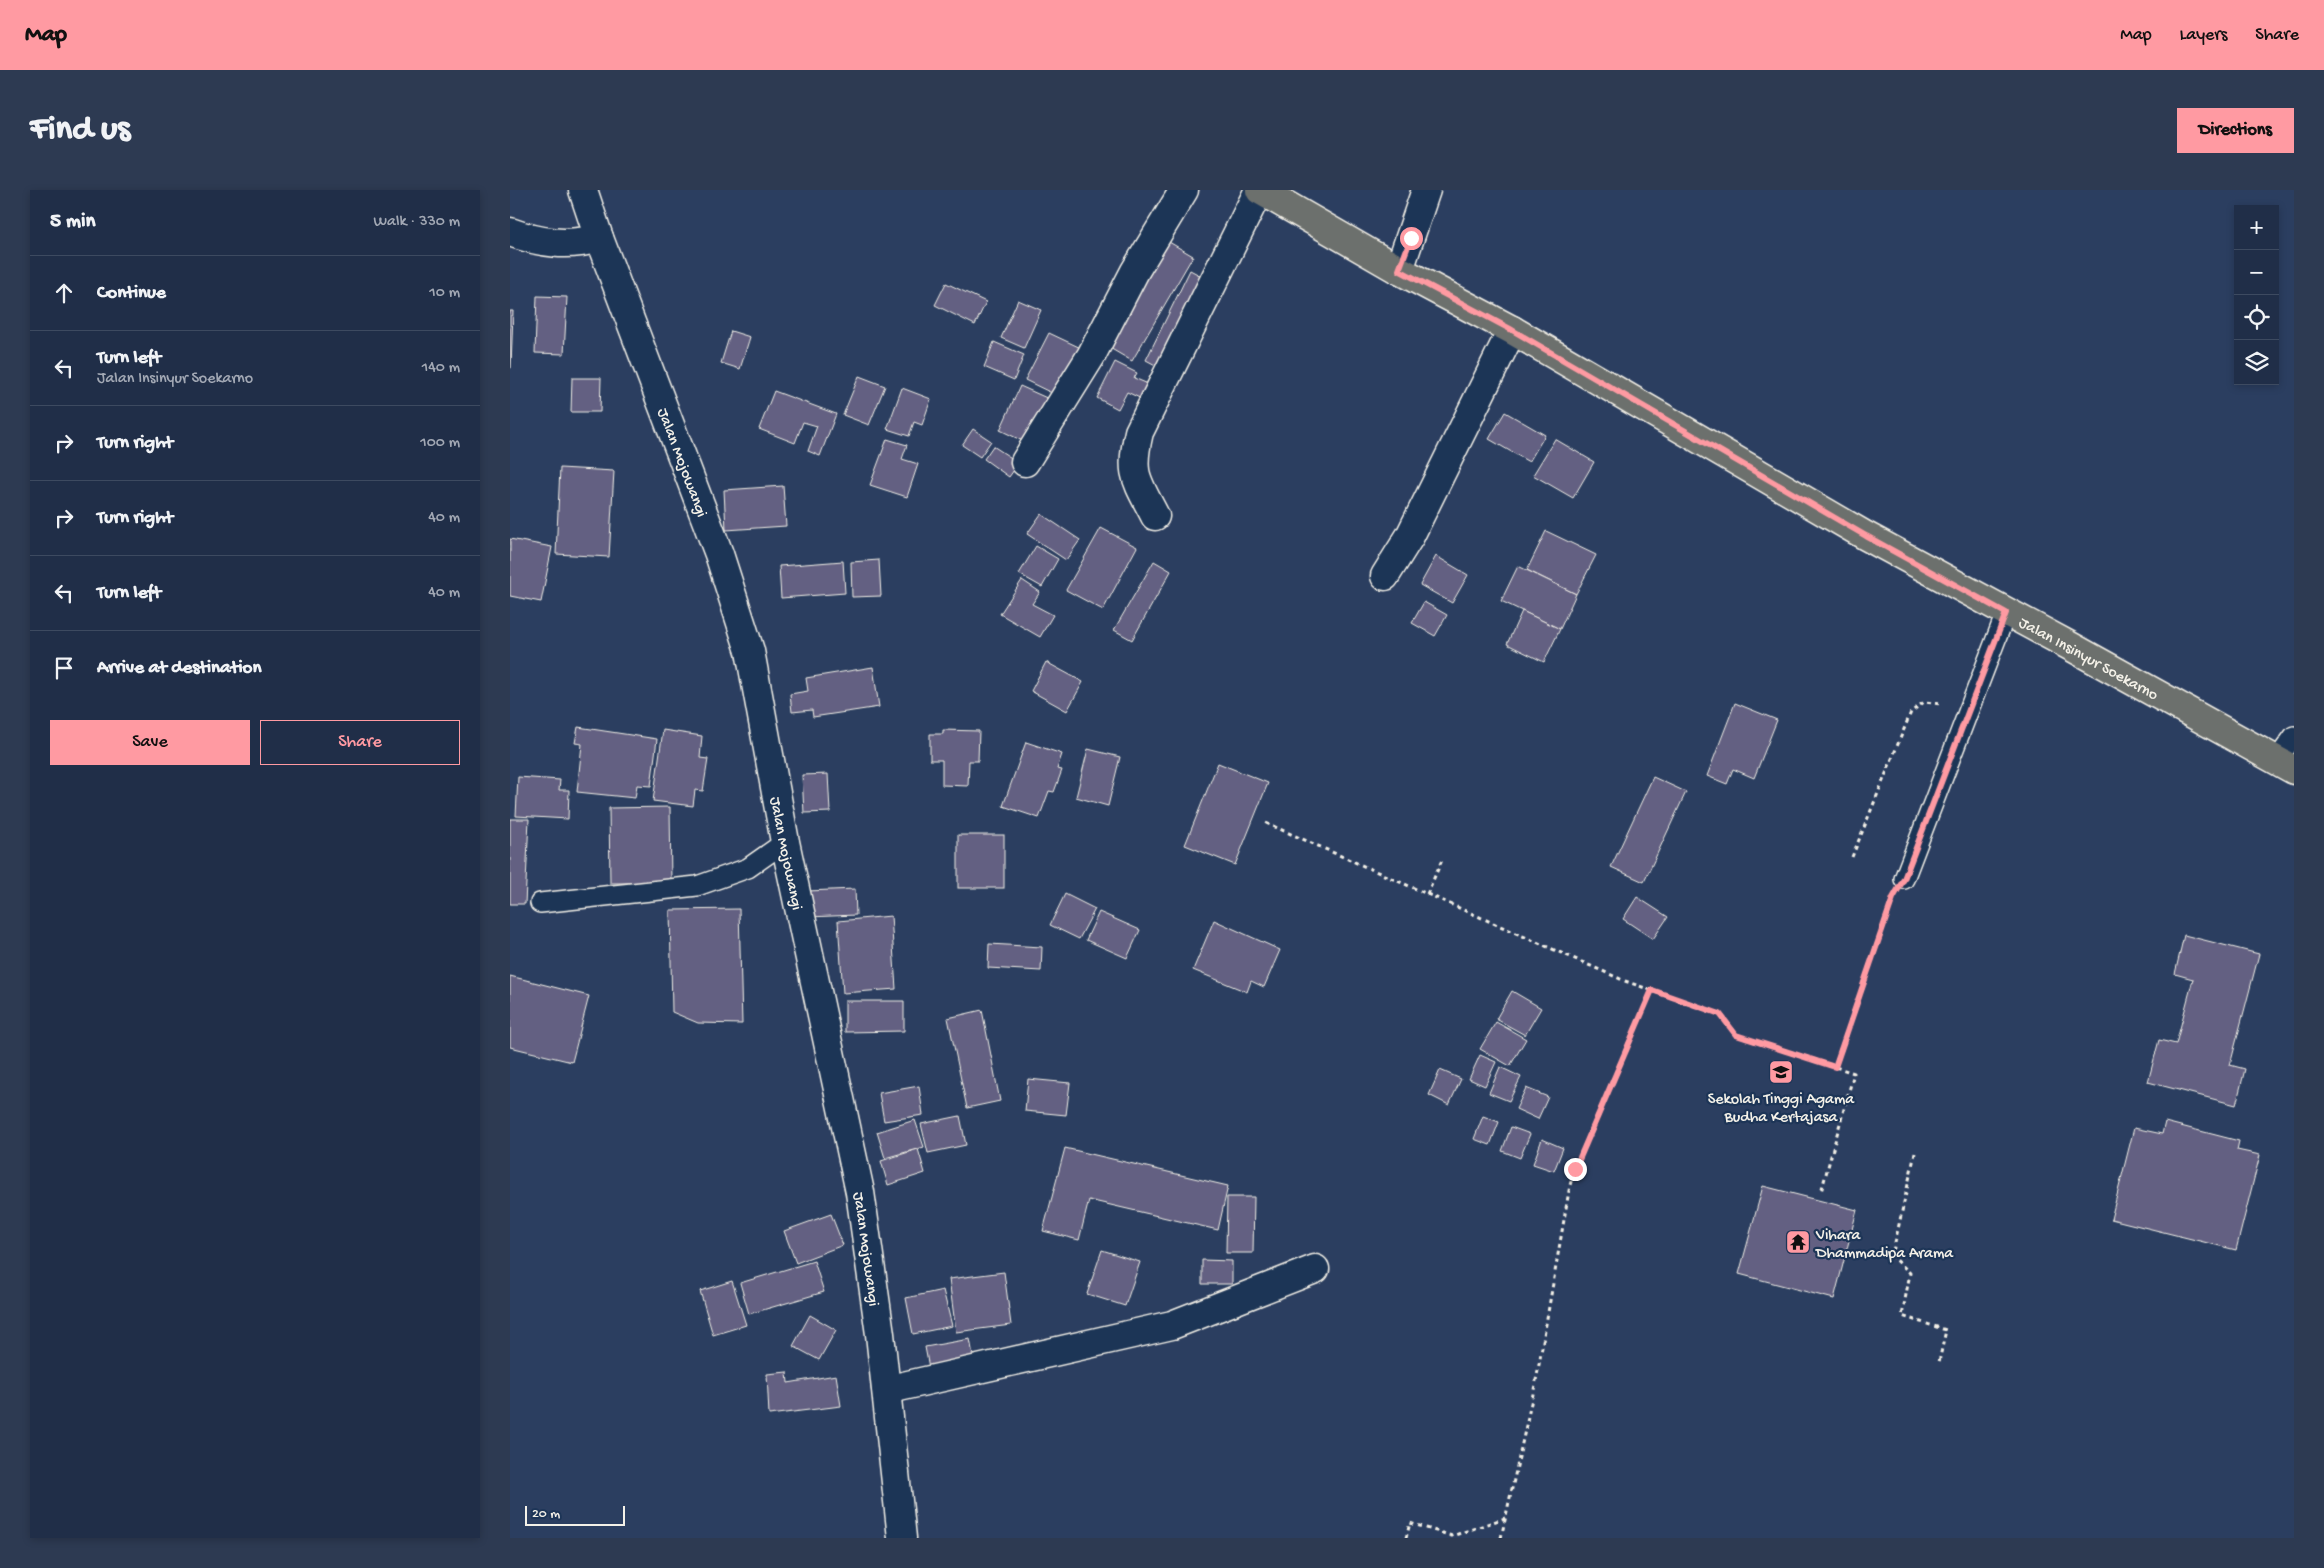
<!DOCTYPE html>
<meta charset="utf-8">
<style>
body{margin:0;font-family:"Gochi Hand",sans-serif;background:#2d3a52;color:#f1f3f6}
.controls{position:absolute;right:15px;top:15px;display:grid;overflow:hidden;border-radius:0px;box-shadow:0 2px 8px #0003}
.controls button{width:45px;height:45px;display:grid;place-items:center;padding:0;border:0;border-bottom:1px solid #3d4a60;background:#202e48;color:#f1f3f6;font:25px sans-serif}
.scale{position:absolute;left:15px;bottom:12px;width:100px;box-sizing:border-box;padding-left:5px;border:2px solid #f4f1e8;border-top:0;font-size:14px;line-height:18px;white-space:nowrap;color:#f4f1e8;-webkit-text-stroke:4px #1d3557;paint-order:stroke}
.stop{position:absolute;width:15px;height:15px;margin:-11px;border:4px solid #ff9aa2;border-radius:50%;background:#fff}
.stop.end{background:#ff9aa2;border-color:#fff;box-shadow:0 1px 5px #0008}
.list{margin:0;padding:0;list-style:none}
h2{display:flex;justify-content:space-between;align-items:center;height:65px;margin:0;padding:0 20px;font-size:21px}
h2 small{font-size:16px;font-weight:400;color:#a2a8b4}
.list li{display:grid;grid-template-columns:32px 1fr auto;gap:15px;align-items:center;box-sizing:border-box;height:75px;padding:0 20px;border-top:1px solid #3d4a60}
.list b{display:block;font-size:19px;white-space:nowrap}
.list p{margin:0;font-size:16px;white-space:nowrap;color:#a2a8b4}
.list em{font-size:16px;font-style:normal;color:#a2a8b4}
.actions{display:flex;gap:10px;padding:15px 20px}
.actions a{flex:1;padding:11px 0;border:1px solid #ff9aa2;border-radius:0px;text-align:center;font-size:18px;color:#ff9aa2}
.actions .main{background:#ff9aa2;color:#111}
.icon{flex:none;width:28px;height:28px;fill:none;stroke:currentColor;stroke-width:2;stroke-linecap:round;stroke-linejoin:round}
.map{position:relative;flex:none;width:1784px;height:1348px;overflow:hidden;border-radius:0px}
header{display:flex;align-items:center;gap:30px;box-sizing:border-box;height:70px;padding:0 25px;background:#ff9aa2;color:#111}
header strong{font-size:24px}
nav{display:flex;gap:28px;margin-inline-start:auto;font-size:18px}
.intro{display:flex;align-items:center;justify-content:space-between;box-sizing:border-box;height:120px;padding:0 30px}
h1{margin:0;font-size:35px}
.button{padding:12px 22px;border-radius:0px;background:#ff9aa2;color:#111;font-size:18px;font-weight:700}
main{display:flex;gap:30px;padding:0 30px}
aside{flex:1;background:#202e48;border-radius:0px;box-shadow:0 2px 8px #0003}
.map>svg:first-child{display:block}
.building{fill:#636182;stroke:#f4f1e8}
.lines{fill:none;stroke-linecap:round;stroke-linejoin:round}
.service-casing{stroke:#f4f1e8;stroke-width:22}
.minor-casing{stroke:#f4f1e8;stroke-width:31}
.primary-casing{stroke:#f4f1e8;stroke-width:31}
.path{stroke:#f4f1e8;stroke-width:3;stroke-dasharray:4 4;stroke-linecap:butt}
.service{stroke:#1d3557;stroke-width:19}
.minor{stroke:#1d3557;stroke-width:28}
.primary{stroke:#6c706d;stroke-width:28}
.route{stroke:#ff9aa2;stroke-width:6}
.labels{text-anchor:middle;stroke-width:4.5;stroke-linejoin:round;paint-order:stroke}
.street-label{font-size:16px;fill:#f4f1e8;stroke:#1d3557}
.poi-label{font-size:16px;fill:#f4f1e8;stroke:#1d3557}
</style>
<header>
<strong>Map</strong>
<nav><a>Map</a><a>Layers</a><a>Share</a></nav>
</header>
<div class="intro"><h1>Find us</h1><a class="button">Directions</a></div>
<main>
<aside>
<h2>5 min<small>Walk · 330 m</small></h2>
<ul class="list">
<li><svg class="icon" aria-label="ahead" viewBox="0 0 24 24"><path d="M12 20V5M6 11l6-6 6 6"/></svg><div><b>Continue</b></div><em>10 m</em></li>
<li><svg class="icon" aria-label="left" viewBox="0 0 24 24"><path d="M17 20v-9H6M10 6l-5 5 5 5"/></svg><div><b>Turn left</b><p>Jalan Insinyur Soekarno</p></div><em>140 m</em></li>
<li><svg class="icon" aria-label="right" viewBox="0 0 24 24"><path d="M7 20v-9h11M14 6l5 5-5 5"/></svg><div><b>Turn right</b></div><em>100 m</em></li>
<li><svg class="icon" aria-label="right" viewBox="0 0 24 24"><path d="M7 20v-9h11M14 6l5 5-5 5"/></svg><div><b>Turn right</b></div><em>40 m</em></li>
<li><svg class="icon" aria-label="left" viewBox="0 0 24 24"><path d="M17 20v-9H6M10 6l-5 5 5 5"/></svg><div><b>Turn left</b></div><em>40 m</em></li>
<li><svg class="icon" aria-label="arrive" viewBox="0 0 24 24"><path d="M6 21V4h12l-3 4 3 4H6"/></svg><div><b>Arrive at destination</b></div></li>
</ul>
<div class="actions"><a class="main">Save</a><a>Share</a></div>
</aside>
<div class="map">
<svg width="1784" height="1348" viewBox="0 0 1784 1348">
<rect width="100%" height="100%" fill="#2b3e60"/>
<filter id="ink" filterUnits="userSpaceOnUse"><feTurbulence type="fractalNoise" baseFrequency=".02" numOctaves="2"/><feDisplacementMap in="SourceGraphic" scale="10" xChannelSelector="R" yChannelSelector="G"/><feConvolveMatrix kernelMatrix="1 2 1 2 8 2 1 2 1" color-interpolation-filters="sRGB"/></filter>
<g filter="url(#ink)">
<g class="building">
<path d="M659,52L683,66L622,171L598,157Z"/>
<path d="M680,80L699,90L655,180L636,170Z"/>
<path d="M436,93L476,112L465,135L425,115Z"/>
<path d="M27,106L57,107L54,164L25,163Z"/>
<path d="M508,110L531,120L514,158L491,148Z"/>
<path d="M0,121H3L1,178H0Z"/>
<path d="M221,141L240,147L230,179L211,173Z"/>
<path d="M539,143L575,160L550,207L515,190Z"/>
<path d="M484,152L514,165L504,190L474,177Z"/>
<path d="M605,172L627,183L624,188L643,196L636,211L617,202L608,219L587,208Z"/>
<path d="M349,186L375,196L359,235L333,225Z"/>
<path d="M62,188H91L90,222H61Z"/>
<path d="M510,196L539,209L519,254L490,240Z"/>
<path d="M392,198L421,209L412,235L404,232L399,246L377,239Z"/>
<path d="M264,201L326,224L310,266L298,261L307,236L293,232L285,253L249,239Z"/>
<path d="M995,222L1035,245L1019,272L979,249Z"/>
<path d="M463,239L481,251L470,267L452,255Z"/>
<path d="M377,249L397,255L392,269L408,274L397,307L360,295Z"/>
<path d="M1045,249L1084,272L1063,308L1023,285Z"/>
<path d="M483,256L509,273L499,287L474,269Z"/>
<path d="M50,278L104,281L99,367L46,364Z"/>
<path d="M273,296L276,336L216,340L214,300Z"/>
<path d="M531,324L570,350L556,370L517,344Z"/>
<path d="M591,338L627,357L593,420L556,400Z"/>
<path d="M1036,341L1086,365L1066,404L1017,380Z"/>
<path d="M0,349L42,357L31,412L0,406Z"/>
<path d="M526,356L548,369L532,397L509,384Z"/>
<path d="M926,366L958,385L942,413L910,395Z"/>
<path d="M369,370L371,406L342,407L341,372Z"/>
<path d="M333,371L335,403L271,408L269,376Z"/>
<path d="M644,371L661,381L622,450L604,440Z"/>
<path d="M1008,376L1066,404L1050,439L991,411Z"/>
<path d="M512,390L530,402L522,414L543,425L530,447L490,424Z"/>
<path d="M914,412L937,425L925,446L902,433Z"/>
<path d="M1012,421L1050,439L1034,472L997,454Z"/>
<path d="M536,472L573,492L557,521L521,501Z"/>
<path d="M363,477L369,517L303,527L302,520L282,522L280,504L298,501L296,488Z"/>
<path d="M1225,513L1267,530L1244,588L1223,579L1217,594L1197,586Z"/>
<path d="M68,537L147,549L141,596L127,595L125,608L67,602L72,554L65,553Z"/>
<path d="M153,540L192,546L190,568L198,569L193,601L185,600L183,616L143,611Z"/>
<path d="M433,540L469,541L468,571H459L458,596L432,595V570H420V544H433Z"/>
<path d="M516,552L552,564L547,579L552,580L544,602L539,601L529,628L493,616Z"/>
<path d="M578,559L610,567L598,616L566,607Z"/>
<path d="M708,573L758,593L725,675L675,655Z"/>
<path d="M318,584L320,622L294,623L292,585Z"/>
<path d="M8,587L50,590L49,600H59L58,629L6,626Z"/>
<path d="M1143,587L1176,602L1134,692L1101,677Z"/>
<path d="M160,617L161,693H100L99,618Z"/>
<path d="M0,629H19L15,714H0Z"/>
<rect x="448" y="645" width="46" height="53"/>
<path d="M345,699L346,725L298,727L297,701Z"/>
<path d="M555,704L585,719L569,749L540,735Z"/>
<path d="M1127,707L1158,727L1143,749L1113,729Z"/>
<path d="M229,719L232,834L188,833L162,822L160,720Z"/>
<path d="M589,722L630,740L617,768L576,750Z"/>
<path d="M381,726L386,799L333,803L328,731Z"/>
<path d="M704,730L770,760L754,797L741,791L737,802L683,780Z"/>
<path d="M1674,745L1749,764L1720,875L1735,879L1726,915L1638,892L1649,850L1666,854L1683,789L1665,784Z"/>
<path d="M479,754L532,757L531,781L478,778Z"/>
<path d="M0,786L79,806L62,872L0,857Z"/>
<path d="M1002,801L1031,818L1015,845L986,829Z"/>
<path d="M335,811H394V841L335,842Z"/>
<path d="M472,820L490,911L457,918L438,828Z"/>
<path d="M986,832L1016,849L1000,876L970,859Z"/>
<path d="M970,865L986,872L975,896L959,889Z"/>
<path d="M990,877L1011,887L999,911L979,903Z"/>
<path d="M930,880L951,889L939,915L919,905Z"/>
<path d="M518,889L560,893L556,925L515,921Z"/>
<path d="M409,896L413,925L374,931L369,903Z"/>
<path d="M1016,898L1038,907L1028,929L1006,919Z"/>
<path d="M450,926L456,955L418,963L411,934Z"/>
<path d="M973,926L989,932L980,955L964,949Z"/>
<path d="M405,930L414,957L375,968L367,942Z"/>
<path d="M1655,932L1729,951L1727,960L1750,965L1726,1060L1601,1029L1624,938L1652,944Z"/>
<path d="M1001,937L1020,944L1010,968L992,961Z"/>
<path d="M1032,949L1053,958L1044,981L1023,974Z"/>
<path d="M555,958L718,996L708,1040L579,1010L569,1050L533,1041Z"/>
<path d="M408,959L415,983L378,995L371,971Z"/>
<path d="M1253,996L1347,1020L1324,1109L1229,1084Z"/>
<path d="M717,1007H744L743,1063H716Z"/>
<path d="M321,1024L333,1055L286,1073L274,1041Z"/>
<path d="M592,1060L630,1072L615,1116L577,1104Z"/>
<path d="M692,1070L722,1071V1094H692Z"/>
<path d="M304,1071L314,1102L239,1124L230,1093Z"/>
<path d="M494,1082L501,1135L446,1142L439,1089Z"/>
<path d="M222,1091L236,1135L203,1145L190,1101Z"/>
<path d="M433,1100L442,1136L403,1144L396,1108Z"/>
<path d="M300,1125L326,1140L309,1170L283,1156Z"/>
<path d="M460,1149L465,1176L420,1183L415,1157Z"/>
<path d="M277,1182L278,1193L326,1185L331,1216L259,1225L257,1184Z"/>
</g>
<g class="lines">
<defs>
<g id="service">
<path d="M1766,571L1784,546"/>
<path d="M1394,689L1496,423"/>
<path d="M30,713L187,696L238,678L275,652"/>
</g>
<g id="minor">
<path id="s1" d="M73,0L89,48L209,364L240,461L275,652L350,1002L370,1144L392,1348"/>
<path d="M0,42C30,53 58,57 89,48"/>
<path d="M889,80L916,0"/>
<path d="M515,272L581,166L625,81L674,0"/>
<path d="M645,326C626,289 619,284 629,242L749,0"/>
<path d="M875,386L900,346L1002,140"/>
<path d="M376,1197H389L662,1135L805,1079"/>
</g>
<g id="primary">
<path id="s2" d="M750,0L889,80L1002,140L1356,346L1560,456L1784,580"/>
</g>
</defs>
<use href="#service" class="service-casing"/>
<use href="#minor" class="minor-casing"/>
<use href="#primary" class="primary-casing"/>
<g class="path">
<path d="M756,633L1115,791L1210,824L1226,845L1344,883L1311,1002"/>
<path d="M1342,667L1401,522L1414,512L1432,514"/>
<path d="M917,704L932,670"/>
<path d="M1325,877L1382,711"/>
<path d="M1405,963L1382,1066L1400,1083L1392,1126L1436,1140L1429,1172"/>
<path d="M896,1348L900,1333L942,1346L995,1328"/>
<path d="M991,1348L1027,1186L1060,995L1065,979L1142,800"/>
</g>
<use href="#service" class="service"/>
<use href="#minor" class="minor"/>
<use href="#primary" class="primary"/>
</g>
</g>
<g class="lines" filter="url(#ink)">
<path class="route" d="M901,48L889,80L1002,140L1356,346L1496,423L1394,689L1383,708L1325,877L1226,845L1210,824L1142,800L1065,979"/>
</g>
<defs>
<symbol id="university-square" viewBox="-11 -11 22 22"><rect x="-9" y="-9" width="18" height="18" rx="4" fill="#ff9aa2" stroke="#1d3557"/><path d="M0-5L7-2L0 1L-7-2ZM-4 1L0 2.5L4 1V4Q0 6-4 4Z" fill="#111"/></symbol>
<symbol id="temple-square" viewBox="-11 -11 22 22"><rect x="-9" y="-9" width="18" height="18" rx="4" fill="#ff9aa2" stroke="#1d3557"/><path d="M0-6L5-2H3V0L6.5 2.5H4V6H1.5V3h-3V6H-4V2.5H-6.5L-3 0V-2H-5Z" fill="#111"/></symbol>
</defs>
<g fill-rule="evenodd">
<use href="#university-square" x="1257" y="868" width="28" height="28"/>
<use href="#temple-square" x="1274" y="1038" width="28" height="28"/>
</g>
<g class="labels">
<g class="street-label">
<text dy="6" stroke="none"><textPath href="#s1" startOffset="290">Jalan Mojowangi</textPath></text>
<text dy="6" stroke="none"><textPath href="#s2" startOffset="952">Jalan Insinyur Soekarno</textPath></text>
<text dy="6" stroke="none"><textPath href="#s1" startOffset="696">Jalan Mojowangi</textPath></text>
<text dy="6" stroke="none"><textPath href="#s1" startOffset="1100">Jalan Mojowangi</textPath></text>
</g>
<g class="poi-label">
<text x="1271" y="913">Sekolah Tinggi Agama<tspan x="1271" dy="18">Budha Kertajasa</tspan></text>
<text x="1306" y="1049" text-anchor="start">Vihara<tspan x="1306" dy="18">Dhammadipa Arama</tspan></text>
</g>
</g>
</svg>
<div class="controls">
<button>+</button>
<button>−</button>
<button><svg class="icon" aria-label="locate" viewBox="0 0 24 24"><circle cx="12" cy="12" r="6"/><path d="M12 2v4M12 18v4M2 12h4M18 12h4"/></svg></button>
<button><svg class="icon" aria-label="layers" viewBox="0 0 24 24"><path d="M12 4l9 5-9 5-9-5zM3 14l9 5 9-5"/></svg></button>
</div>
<div class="scale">20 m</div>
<div class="stop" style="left:901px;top:48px"></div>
<div class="stop end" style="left:1065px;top:979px"></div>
</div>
</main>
